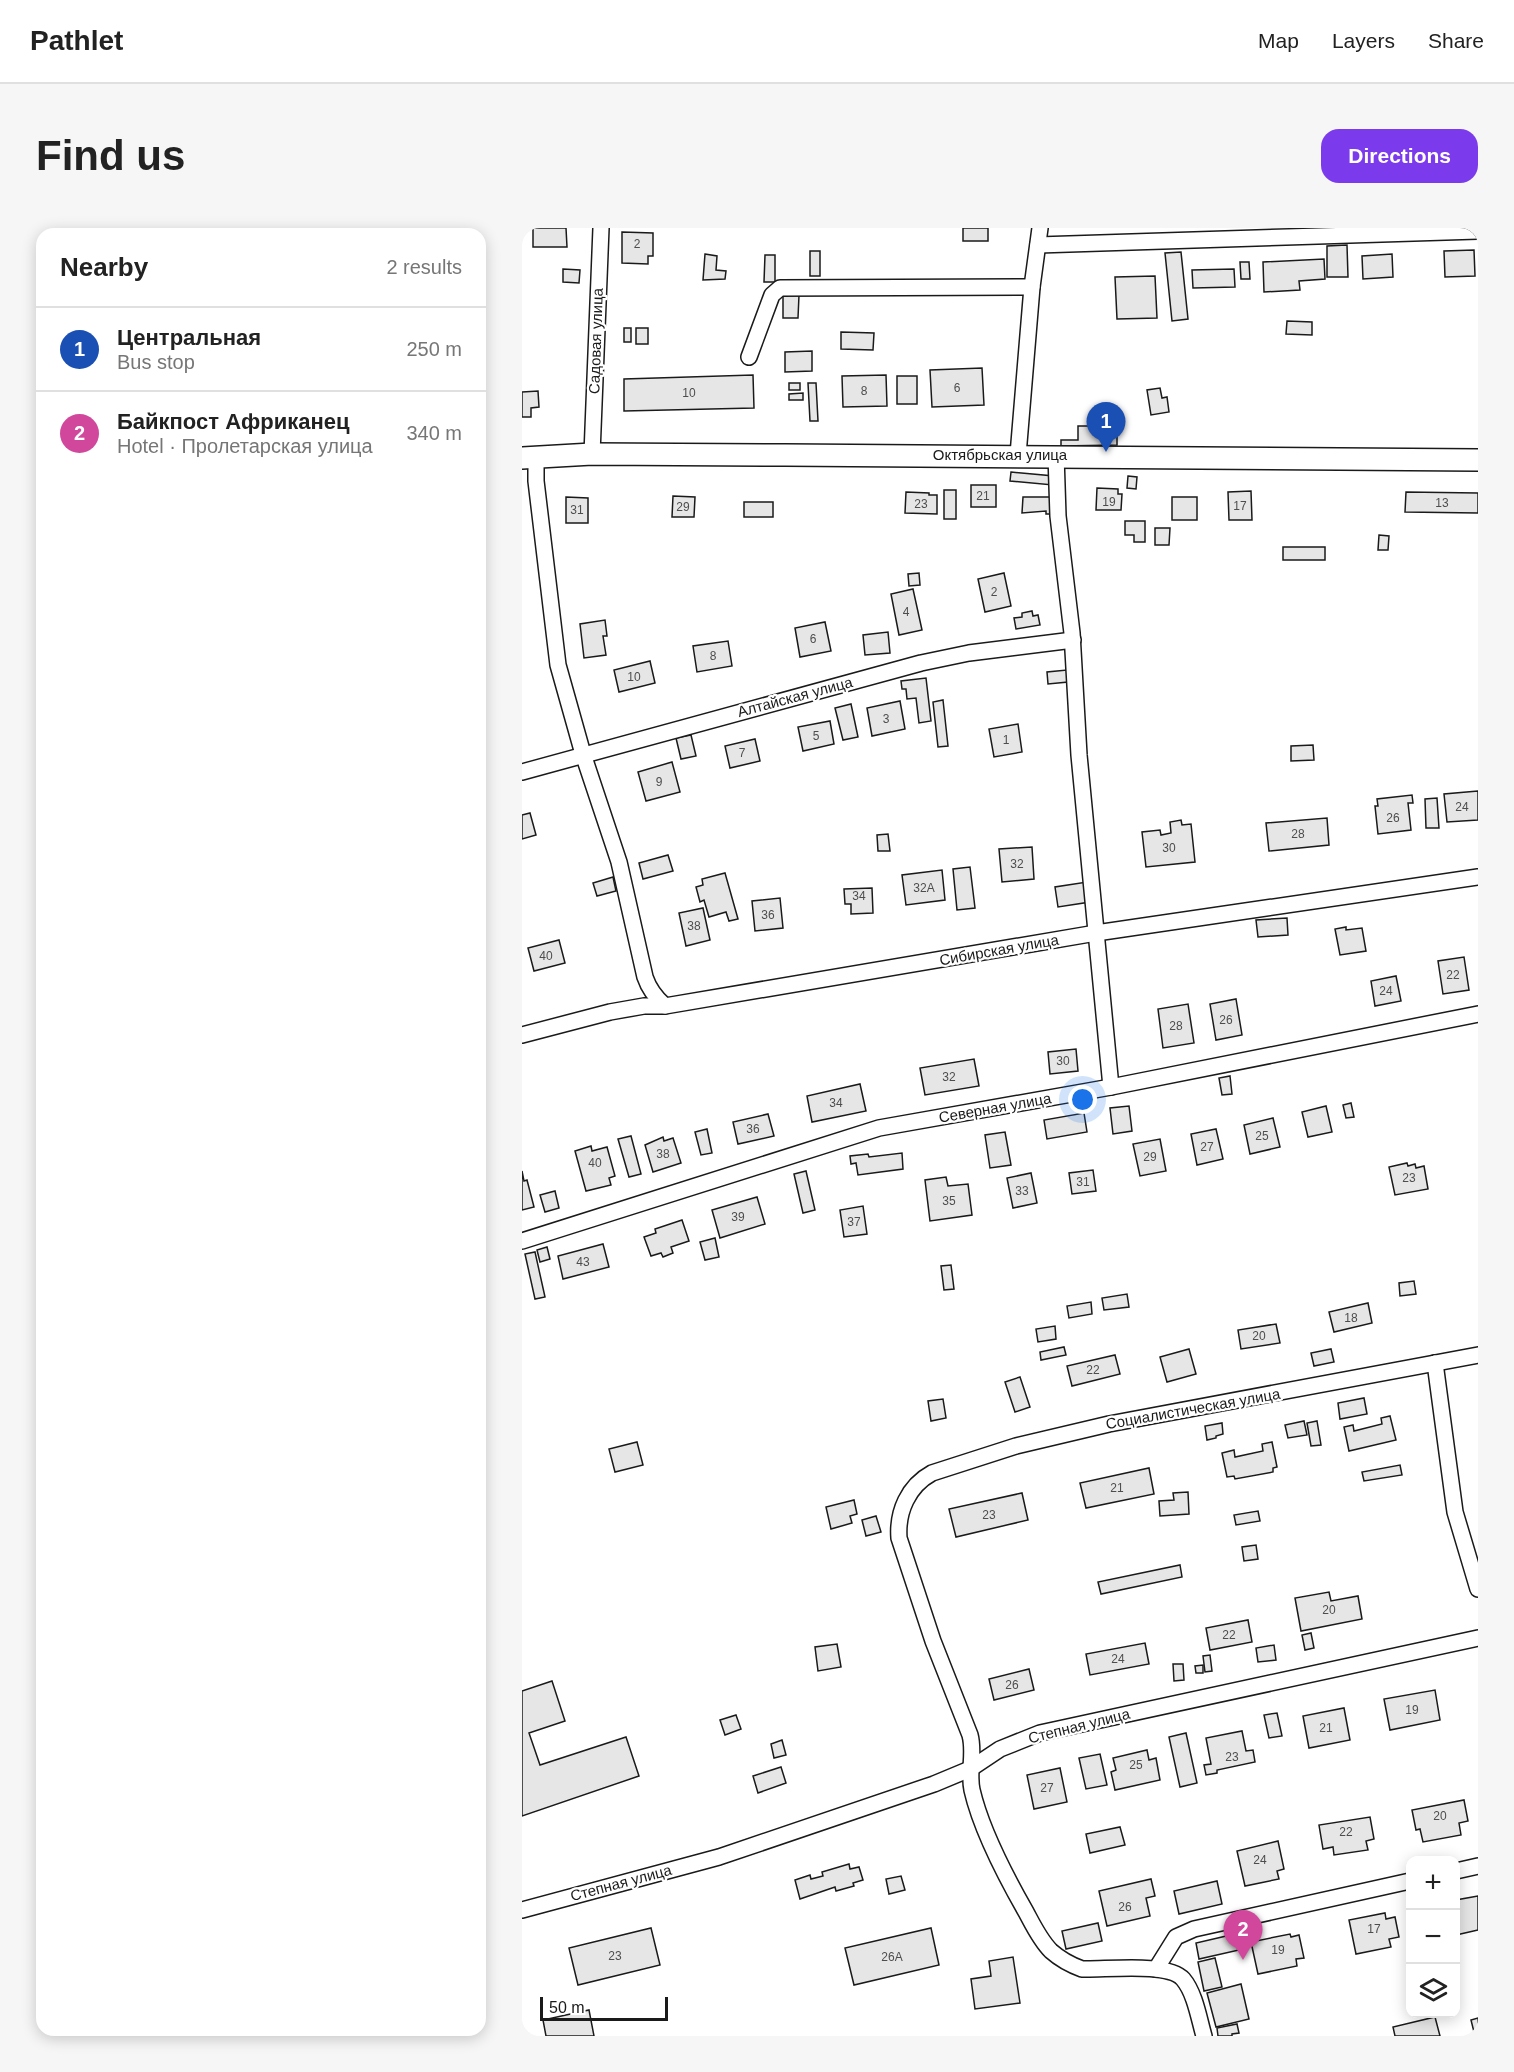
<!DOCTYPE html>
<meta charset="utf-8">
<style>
body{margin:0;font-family:Arial,sans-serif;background:#f6f6f6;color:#222}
.controls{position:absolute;right:18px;bottom:18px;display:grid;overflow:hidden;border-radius:12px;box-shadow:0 3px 15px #0003}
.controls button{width:54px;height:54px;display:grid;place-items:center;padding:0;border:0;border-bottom:2px solid #e0e0e0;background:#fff;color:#222;font:30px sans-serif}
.scale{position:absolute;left:18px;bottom:15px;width:128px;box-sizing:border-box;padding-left:6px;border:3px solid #1a1a1a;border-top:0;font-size:16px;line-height:21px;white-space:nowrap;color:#1a1a1a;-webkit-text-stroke:4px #fff;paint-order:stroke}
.you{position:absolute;left:561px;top:872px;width:21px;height:21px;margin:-15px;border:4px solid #fff;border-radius:50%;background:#1a73e8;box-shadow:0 0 0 9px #1a73e833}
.badge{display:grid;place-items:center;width:39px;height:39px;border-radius:50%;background:#7c3aed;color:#fff;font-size:20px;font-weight:700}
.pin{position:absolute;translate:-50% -50px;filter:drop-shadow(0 2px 3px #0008)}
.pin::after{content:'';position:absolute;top:32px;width:21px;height:18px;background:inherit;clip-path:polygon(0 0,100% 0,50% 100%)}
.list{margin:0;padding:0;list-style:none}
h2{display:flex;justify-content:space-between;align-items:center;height:78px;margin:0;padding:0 24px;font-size:26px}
h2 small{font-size:20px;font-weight:400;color:#767676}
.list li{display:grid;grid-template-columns:39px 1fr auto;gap:18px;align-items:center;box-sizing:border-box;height:84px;padding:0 24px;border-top:2px solid #e0e0e0}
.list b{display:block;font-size:22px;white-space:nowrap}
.list p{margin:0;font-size:20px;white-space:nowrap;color:#767676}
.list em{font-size:20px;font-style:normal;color:#767676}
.icon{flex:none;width:33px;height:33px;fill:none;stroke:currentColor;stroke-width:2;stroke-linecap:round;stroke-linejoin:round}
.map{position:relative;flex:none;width:956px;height:1808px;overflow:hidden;border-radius:18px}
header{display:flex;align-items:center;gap:36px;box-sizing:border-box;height:84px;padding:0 30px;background:#fff;border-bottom:2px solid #e0e0e0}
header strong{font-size:28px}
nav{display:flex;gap:33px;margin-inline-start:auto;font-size:21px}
.intro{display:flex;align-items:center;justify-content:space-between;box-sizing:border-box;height:144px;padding:0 36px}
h1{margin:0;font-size:42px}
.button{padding:15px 27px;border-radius:18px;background:#7c3aed;color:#fff;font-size:21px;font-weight:700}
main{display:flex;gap:36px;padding:0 36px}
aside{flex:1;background:#fff;border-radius:18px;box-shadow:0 3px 15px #0003}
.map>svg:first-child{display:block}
.building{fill:#e6e6e6;stroke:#1a1a1a;stroke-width:1.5}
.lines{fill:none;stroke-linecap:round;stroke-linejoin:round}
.street-casing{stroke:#1a1a1a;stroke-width:18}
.secondary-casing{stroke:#1a1a1a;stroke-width:24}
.street{stroke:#fff;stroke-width:15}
.secondary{stroke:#fff;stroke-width:21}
.labels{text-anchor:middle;stroke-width:4.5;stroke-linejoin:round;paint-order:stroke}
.number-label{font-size:12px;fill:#4d4d4d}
.street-label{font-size:15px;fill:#1a1a1a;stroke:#fff}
</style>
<header>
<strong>Pathlet</strong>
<nav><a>Map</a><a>Layers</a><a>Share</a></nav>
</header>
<div class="intro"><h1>Find us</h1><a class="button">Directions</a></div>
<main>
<aside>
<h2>Nearby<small>2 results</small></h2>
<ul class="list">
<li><span class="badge" style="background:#1a4fb4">1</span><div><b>Центральная</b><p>Bus stop</p></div><em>250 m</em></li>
<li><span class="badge" style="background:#d1479c">2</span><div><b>Байкпост Африканец</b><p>Hotel · Пролетарская улица</p></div><em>340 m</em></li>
</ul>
</aside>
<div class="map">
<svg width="956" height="1808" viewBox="0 0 956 1808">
<rect width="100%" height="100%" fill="#fff"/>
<g class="building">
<path d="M11,0H44L45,19H11Z"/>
<rect x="441" y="0" width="25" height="13"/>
<path d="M100,4L131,5V28H126V36L100,35Z"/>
<path d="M825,17L826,49H805V18Z"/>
<path d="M952,22L953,48L923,49L922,23Z"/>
<rect x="288" y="23" width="10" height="25"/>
<path d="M659,24L666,91L650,93L643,25Z"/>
<path d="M183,26L195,28L194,42L204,43L203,51L181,52Z"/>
<path d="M870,26L871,49L841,51L840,28Z"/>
<path d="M243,27H253V54H242Z"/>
<path d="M802,31L803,51L777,53L778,62L742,64L741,34Z"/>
<path d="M718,34H727L728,51H719Z"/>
<path d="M41,41L58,42L57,55L41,54Z"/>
<path d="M712,41L713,59L671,60L670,42Z"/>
<path d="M633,48L635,90L595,91L593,49Z"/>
<path d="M261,67H277L276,90H261Z"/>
<path d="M765,93L790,94V107L764,106Z"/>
<rect x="102" y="100" width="7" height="14"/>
<rect x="114" y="100" width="12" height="16"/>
<path d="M319,104L352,105L351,122L319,121Z"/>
<path d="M290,123V143L263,144V124Z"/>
<path d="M460,140L462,177L410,179L408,142Z"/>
<path d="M231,147L232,180L102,183V151Z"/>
<path d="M364,147L365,178L321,179L320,148Z"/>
<rect x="375" y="148" width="20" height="28"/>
<rect x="267" y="155" width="11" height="7"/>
<path d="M286,155H294L296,193H288Z"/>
<path d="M638,160L640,170L645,169L647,184L629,187L625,162Z"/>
<path d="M16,163L17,179L9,180V189H0V164Z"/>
<path d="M281,165V172H267V166Z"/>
<path d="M556,198H595V217L539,218V212H556Z"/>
<path d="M489,244L532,248L531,257L488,253Z"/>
<path d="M606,248L615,249L614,261L605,260Z"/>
<rect x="449" y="257" width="25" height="22"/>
<path d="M575,260L596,261V266H600L599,282H574Z"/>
<rect x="422" y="262" width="12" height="29"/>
<path d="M729,263L730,292H707L706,264Z"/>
<path d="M384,264L407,265V267H415V286L383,285Z"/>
<path d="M884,264L956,265V285L883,284Z"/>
<path d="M151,268L173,269L172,289H150Z"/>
<path d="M44,269L66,270V295H44Z"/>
<path d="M501,269H533V286H524V283L500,285Z"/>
<rect x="650" y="269" width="25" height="23"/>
<rect x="222" y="274" width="29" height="15"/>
<path d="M603,293H623V314H612V307H603Z"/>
<path d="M633,300H648L647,317H633Z"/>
<path d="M857,307L867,308L866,322H856Z"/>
<rect x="761" y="319" width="42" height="13"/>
<path d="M397,345L398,357L387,358L386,346Z"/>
<path d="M482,345L489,378L463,384L456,351Z"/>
<path d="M391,361L400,402L377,407L369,366Z"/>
<path d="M510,383L511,388L516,387L518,397L494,401L492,390L500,389V385Z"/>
<path d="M83,392L85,408H81L84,427L62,430L58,396Z"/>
<path d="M303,394L309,423L278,429L273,400Z"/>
<path d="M366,404L368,425L343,427L341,407Z"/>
<path d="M206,413L210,438L175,444L171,418Z"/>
<path d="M128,433L133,455L97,464L92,442Z"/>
<path d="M545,442L546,454L526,456L525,444Z"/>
<path d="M404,450L409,493L397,495L394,470L385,471L384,461H380L379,453Z"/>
<path d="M421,472L426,518L416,519L411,474Z"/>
<path d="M378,473L383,501L350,508L345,480Z"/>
<path d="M329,476L336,509L321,512L313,480Z"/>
<path d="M308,493L312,516L281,523L276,499Z"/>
<path d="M496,496L500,524L472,529L467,501Z"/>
<path d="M169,507L174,528L159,531L154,510Z"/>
<path d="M233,511L238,533L208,540L203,518Z"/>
<path d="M791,517L792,532L769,533V518Z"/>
<path d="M150,534L158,564L124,573L116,544Z"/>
<path d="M956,563V592L925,594L922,566Z"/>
<path d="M890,567L891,575H886L889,602L856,606L853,578H856L855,571Z"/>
<path d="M915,570L917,600H904L903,571Z"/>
<path d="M8,585L14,607L0,611V587Z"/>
<path d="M805,590L807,617L747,623L744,595Z"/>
<path d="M659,592L660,597L669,596L673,634L624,639L620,604L638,602L639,607L649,605L648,594Z"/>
<path d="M366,606L368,623H356L355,607Z"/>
<path d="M510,619L512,651L480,654L477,621Z"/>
<path d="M146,627L151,643L121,651L117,635Z"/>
<path d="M448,639L453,680L435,682L431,641Z"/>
<path d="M420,642L423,672L384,677L380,647Z"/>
<path d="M203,645L216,691L207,693L204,684L187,689L182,672L178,674L174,659L181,657L180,651Z"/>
<path d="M91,649L94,663L75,668L71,655Z"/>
<path d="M565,654L568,674L536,679L533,659Z"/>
<path d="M350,660L351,685L329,686V676H323L322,661Z"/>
<path d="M258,670L261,700L233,703L230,673Z"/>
<path d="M181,680L188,712L164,718L157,685Z"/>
<path d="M765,690L766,707L736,709L734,692Z"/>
<path d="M824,699V702L840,700L844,723L818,727L813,701Z"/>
<path d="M37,712L43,735L12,743L6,720Z"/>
<path d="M942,729L947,762L921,766L916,733Z"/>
<path d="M874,748L879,773L853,778L849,753Z"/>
<path d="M714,771L720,807L694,812L688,776Z"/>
<path d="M666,776L672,815L641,820L636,781Z"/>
<path d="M554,821L556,843L528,846L526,824Z"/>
<path d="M452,831L457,858L403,867L398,840Z"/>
<path d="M708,848L710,866L700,867L697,850Z"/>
<path d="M338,856L344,883L290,894L285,868Z"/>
<path d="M829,875L832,889L824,890L821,877Z"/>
<path d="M607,878L610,903L591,906L588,880Z"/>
<path d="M804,878L810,904L786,909L780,884Z"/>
<path d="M562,885L565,904L525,911L522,892Z"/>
<path d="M246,886L252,908L216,916L211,894Z"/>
<path d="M751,890L758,919L728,926L722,897Z"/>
<path d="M185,901L190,925L179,927L173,904Z"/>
<path d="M694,901L701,931L675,937L669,906Z"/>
<path d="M483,904L489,937L468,940L463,907Z"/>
<path d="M109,908L119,946L107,949L96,911Z"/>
<path d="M141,909L142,913L151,910L159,935L131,944L123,917Z"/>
<path d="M638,911L644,943L618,948L611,916Z"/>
<path d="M69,918L70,923L85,919L93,948L87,950L89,957L64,963L53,923Z"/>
<path d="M380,925L381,941L336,947L334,935L329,936L328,928L346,926L347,929Z"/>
<path d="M885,935L886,938L893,936L894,940L902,938L906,961L873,967L867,939Z"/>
<path d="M571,942L574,963L550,966L547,945Z"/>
<path d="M0,943L2,953L5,952L12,979L0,982Z"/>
<path d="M284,943L293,982L281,985L272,946Z"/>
<path d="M509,945L515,975L491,980L485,950Z"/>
<path d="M424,949L426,958L446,956L450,987L408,993L403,952Z"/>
<path d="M33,963L37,980L23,984L18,967Z"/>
<path d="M235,969L243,996L198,1010L190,982Z"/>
<path d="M341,978L345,1006L322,1009L318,982Z"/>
<path d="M160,992L167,1013L149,1019L151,1025L141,1029L139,1025L129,1028L122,1009L134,1005L133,1001Z"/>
<path d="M193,1010L197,1029L183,1032L178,1014Z"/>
<path d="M81,1016L87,1039L41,1051L36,1028Z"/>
<path d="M25,1019L28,1031L18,1034L15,1022Z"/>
<path d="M13,1024L23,1069L13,1071L3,1026Z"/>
<path d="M429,1037L432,1061L422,1062L419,1038Z"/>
<path d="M892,1053L894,1066L878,1068L877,1055Z"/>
<path d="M605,1066L607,1079L582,1082L580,1070Z"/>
<path d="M569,1074L570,1086L547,1090L545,1078Z"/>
<path d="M846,1075L850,1095L812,1104L807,1084Z"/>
<path d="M754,1096L758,1115L719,1121L716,1102Z"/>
<path d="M533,1098L534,1111L516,1114L514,1101Z"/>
<path d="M542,1119L544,1127L519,1132L518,1124Z"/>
<path d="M667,1121L674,1146L645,1154L638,1129Z"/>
<path d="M809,1121L812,1134L792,1138L789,1125Z"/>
<path d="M593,1127L598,1146L550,1158L545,1138Z"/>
<path d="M498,1149L508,1179L493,1184L483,1154Z"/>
<path d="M842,1170L845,1186L818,1191L816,1175Z"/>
<path d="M421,1171L424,1190L409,1193L406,1173Z"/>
<path d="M868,1188L874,1212L827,1223L822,1199L831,1197L832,1203L860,1196L859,1190Z"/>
<path d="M782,1193L785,1207L766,1210L763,1197Z"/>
<path d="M795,1193L799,1217L789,1218L785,1195Z"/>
<path d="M700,1195L701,1206L694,1208V1210L685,1212L683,1198Z"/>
<path d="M115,1214L121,1237L93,1244L87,1221Z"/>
<path d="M750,1214L755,1239L751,1240V1244L713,1251L712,1248L705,1249L700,1225L712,1222L713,1229L741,1223L740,1216Z"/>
<path d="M878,1237L880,1247L842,1253L840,1244Z"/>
<path d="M627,1240L632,1266L564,1280L558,1255Z"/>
<path d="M666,1264L667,1286L638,1288L637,1273L652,1272L651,1265Z"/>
<path d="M500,1265L506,1292L434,1309L427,1281Z"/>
<path d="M332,1272L335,1286L328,1288L330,1295L309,1301L304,1279Z"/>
<path d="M736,1283L738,1293L714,1297L712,1287Z"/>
<path d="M354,1288L359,1304L344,1308L340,1292Z"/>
<path d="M734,1317L736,1331L722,1333L720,1319Z"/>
<path d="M658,1337L660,1349L579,1366L576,1354Z"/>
<path d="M807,1364L809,1373L836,1368L840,1391L779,1403L773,1370Z"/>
<path d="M726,1392L730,1414L688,1422L684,1400Z"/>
<path d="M789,1405L792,1420L783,1422L780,1407Z"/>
<path d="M623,1415L627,1436L568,1447L564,1426Z"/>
<path d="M315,1416L319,1439L296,1443L293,1419Z"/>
<path d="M752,1417L754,1432L736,1434L734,1420Z"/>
<path d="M688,1427L690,1443L683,1444L681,1428Z"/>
<path d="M651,1436H661L662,1452L652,1453Z"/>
<path d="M681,1437V1445H674L673,1438Z"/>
<path d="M507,1441L512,1462L472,1472L467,1451Z"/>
<path d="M30,1453L43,1493L7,1505L18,1537L104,1509L117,1548L0,1588V1463Z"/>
<path d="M913,1462L918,1492L868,1502L862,1471Z"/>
<path d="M822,1480L828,1512L787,1520L781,1488Z"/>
<path d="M755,1485L760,1508L747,1510L742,1487Z"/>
<path d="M214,1487L219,1501L203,1507L198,1492Z"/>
<path d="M720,1503L724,1523L731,1522L733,1534L695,1542V1545L684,1547L682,1537L689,1536L684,1510Z"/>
<path d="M664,1505L675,1555L658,1559L647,1509Z"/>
<path d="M260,1512L264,1527L252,1530L249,1516Z"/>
<path d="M625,1522L627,1532L634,1530L638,1552L593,1562L589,1544L594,1542L591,1530Z"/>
<path d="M578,1526L585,1557L564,1561L557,1530Z"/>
<path d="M259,1539L264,1555L236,1565L231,1548Z"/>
<path d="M538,1540L545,1574L512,1581L505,1547Z"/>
<path d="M942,1572L946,1593L937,1595L939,1607L901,1614L898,1601L894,1602L890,1582Z"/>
<path d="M848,1589L852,1611L844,1613L846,1622L812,1627L811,1619L801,1621L797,1597Z"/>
<path d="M598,1599L603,1617L568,1625L564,1606Z"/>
<path d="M756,1613L762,1641L755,1643L757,1651L723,1658L715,1623Z"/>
<path d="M327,1636L328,1641L337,1639L341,1652L331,1655L332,1658L314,1663L313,1659L278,1671L273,1652L288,1647L289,1651L301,1648L300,1644Z"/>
<path d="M379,1648L383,1662L367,1666L364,1651Z"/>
<path d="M629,1651L633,1668L624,1670L628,1688L585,1698L577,1663Z"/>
<path d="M695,1653L700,1676L657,1686L652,1663Z"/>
<path d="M956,1668V1702L934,1707V1672Z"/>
<path d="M863,1685L864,1691L873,1689L877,1709L867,1711L869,1719L834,1726L827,1692Z"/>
<path d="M576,1695L580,1713L544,1721L540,1703Z"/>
<path d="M129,1700L138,1737L56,1757L47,1720Z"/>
<path d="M409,1700L417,1737L332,1757L323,1720Z"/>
<path d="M713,1706L717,1722L677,1731L674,1715Z"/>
<path d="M768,1706L769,1709L777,1707L782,1730L774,1731L775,1738L736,1746L729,1714Z"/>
<path d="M491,1729L498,1775L453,1781L449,1751L469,1748L467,1733Z"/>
<path d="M693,1730L700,1759L682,1763L676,1734Z"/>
<path d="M719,1756L727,1791L694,1799L685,1765Z"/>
<path d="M67,1782L72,1808H24L21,1792Z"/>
<path d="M913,1789L918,1808H873L871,1799Z"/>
<path d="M956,1790V1808H953L949,1792Z"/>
<path d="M715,1796L717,1805L710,1806V1808H696L695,1800Z"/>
</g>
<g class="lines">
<defs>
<g id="street">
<path d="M516,17L956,3"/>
<path d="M227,129L250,67L258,60L510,59"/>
<path d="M70,226L79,0"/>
<path d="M496,227L510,59L518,0"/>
<path d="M534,227L536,288L550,405L557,527L589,859"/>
<path d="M14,229V253L36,437L61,526L97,634L123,749C127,761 133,769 143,778"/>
<path d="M0,544L399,435L447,425L551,412"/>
<path d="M0,807L88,784L122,778H143L574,705L956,649"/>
<path d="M0,1013L357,900L589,859L956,786"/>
<path d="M913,1135L933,1284L956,1361"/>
<path d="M934,1643L956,1638"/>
<path d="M0,1682L197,1629L412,1556L448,1541L478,1521L518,1505L956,1410"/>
<path d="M634,1741L654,1709L672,1701L888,1653"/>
<path d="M682,1808C677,1791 673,1765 661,1751C646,1734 583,1742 560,1741C549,1737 538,1731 529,1723C518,1712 511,1697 504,1684C484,1649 459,1601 450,1562C446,1543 453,1525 448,1507L411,1413L377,1310C375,1284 386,1258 410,1245L494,1218L587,1196L956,1127"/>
</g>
<path id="secondary" d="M0,230L70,226L263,227L956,232"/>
</defs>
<use href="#street" class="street-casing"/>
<use href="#secondary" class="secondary-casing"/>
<use href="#street" class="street"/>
<use href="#secondary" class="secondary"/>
</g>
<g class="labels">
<g class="number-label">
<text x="115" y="20">2</text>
<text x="435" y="164">6</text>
<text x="342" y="167">8</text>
<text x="167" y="169">10</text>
<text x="461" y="272">21</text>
<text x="587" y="278">19</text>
<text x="920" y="279">13</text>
<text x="399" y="280">23</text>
<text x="718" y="282">17</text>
<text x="161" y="283">29</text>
<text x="55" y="286">31</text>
<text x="472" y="368">2</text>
<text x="384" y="388">4</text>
<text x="291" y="415">6</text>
<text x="191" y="432">8</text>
<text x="112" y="453">10</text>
<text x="364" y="495">3</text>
<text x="294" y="512">5</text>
<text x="484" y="516">1</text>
<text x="220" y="529">7</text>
<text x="137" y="558">9</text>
<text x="940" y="583">24</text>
<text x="871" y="594">26</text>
<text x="776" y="610">28</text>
<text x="647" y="624">30</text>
<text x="495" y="640">32</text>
<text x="402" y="664">32А</text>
<text x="337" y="672">34</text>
<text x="246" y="691">36</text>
<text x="172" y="702">38</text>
<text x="24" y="732">40</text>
<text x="931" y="751">22</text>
<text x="864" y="767">24</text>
<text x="704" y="796">26</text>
<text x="654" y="802">28</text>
<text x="541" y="837">30</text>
<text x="427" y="853">32</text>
<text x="314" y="879">34</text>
<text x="231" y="905">36</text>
<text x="740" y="912">25</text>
<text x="685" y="923">27</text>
<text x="141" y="930">38</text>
<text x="628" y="933">29</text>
<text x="73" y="939">40</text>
<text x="887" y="954">23</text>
<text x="561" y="958">31</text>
<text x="500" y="967">33</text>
<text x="427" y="977">35</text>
<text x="216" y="993">39</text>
<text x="332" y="998">37</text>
<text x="61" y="1038">43</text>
<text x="829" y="1094">18</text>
<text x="737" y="1112">20</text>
<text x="571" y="1146">22</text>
<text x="595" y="1264">21</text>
<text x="467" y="1291">23</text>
<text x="807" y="1386">20</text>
<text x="707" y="1411">22</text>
<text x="596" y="1435">24</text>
<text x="490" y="1461">26</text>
<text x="890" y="1486">19</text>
<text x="804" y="1504">21</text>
<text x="710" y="1533">23</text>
<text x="614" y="1541">25</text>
<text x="525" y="1564">27</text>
<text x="918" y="1592">20</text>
<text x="824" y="1608">22</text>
<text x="738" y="1636">24</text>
<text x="603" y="1683">26</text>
<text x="852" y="1705">17</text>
<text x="756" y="1726">19</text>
<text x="93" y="1732">23</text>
<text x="370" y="1733">26А</text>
</g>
<g class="street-label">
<text transform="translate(74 113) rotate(-88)" y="5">Садовая улица</text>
<text x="478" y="232">Октябрьская улица</text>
<text transform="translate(273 469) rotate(-15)" y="5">Алтайская улица</text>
<text transform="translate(477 722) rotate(-10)" y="5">Сибирская улица</text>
<text transform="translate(473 880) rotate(-10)" y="5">Северная улица</text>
<text transform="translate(671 1181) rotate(-10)" y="5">Социалистическая улица</text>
<text transform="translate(557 1498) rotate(-14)" y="5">Степная улица</text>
<text transform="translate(99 1655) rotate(-15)" y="5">Степная улица</text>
</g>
</g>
</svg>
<div class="controls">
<button>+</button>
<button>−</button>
<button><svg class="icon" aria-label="layers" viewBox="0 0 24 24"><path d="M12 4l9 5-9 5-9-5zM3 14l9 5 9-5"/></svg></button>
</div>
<div class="scale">50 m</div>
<div class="you"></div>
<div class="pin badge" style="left:584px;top:224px;background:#1a4fb4">1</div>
<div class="pin badge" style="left:721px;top:1732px;background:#d1479c">2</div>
</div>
</main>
